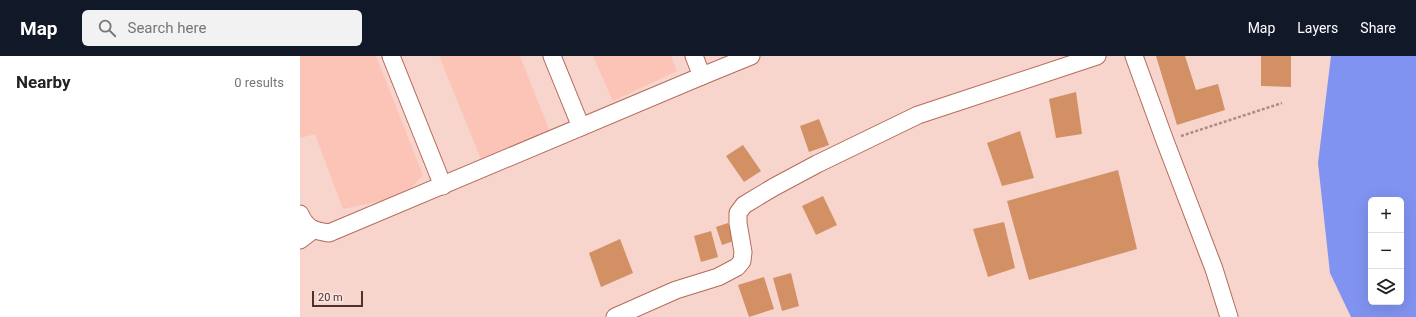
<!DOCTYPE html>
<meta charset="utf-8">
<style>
body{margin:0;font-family:Roboto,sans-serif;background:#f2f2f2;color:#222}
.controls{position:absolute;right:12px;bottom:12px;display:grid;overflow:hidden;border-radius:6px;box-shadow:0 4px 16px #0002}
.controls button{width:36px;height:36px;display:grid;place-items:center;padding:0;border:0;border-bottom:1px solid #e0e0e0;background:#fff;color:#222;font:20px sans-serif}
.scale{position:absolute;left:12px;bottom:10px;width:51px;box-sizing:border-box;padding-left:4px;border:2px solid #52312a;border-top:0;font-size:11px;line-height:14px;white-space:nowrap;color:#52312a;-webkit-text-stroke:3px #f8e6e2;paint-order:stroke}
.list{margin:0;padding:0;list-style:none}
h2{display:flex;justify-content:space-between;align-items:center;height:52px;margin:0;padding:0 16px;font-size:17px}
h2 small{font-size:13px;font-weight:400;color:#767676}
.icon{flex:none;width:22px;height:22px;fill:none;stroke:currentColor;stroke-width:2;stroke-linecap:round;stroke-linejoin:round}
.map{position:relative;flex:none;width:1116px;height:261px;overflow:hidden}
header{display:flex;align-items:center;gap:24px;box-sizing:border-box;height:56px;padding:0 20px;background:#111827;color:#fff}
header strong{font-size:19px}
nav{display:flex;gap:22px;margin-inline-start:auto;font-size:14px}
.search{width:280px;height:36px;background:#f2f2f2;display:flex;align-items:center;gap:10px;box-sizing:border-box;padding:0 14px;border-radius:6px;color:#767676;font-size:15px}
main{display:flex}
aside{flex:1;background:#fff}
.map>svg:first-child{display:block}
.built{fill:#fbc4b7}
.water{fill:#8093f0;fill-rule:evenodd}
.building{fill:#d29064}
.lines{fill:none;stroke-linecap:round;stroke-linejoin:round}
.minor-casing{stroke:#b56a59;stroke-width:19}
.path{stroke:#ad8c84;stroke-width:2.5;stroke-dasharray:3 2;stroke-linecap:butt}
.minor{stroke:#fff;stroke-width:17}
</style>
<header>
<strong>Map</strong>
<div class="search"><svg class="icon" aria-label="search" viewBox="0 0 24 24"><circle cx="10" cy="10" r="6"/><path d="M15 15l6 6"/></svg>Search here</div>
<nav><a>Map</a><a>Layers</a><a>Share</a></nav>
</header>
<main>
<aside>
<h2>Nearby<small>0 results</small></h2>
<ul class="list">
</ul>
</aside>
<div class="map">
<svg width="1116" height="261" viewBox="0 0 1116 261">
<rect width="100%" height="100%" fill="#f7d5cd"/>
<g class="built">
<path d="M0,0H76L123,119L111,132L86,144L43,153L15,78L0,82Z"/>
<path d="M139,0H220L250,76L181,103Z"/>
<path d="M293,0H371L377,15L313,45Z"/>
</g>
<path class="water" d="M1031,0H1116V261H1051L1030,217L1018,107ZM1071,144H1101V246H1071Z"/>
<g class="building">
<path d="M856,0H885L896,34L918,28L925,54L877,69Z"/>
<path d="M961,0H991V31L961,30Z"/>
<path d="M776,36L782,78L756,82L749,43Z"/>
<path d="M519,63L529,89L509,96L500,70Z"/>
<path d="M720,75L734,122L702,130L687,87Z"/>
<path d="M443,89L461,115L444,126L426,100Z"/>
<path d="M818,114L837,193L729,224L707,145Z"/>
<path d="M523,140L537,169L516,179L502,150Z"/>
<path d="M704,166L715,212L688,221L673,173Z"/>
<path d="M428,167L434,185L422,189L416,171Z"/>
<path d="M411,175L418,201L401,206L394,180Z"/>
<path d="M320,183L333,217L301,231L289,197Z"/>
<path d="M491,217L499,250L482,255L473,222Z"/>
<path d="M464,221L474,253L449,261L438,229Z"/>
</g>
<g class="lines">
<defs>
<g id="minor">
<path d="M91,0L143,130"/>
<path d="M252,0L281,71"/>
<path d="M834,0L865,85L914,213L929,261"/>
<path d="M402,20L451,0"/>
<path d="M0,158C6,173 15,175 29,177L402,20L394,0"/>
<path d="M0,184L13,174"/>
<path d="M315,261L376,234L418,221L437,211L442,205L443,196L438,167V157L444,149L474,131L517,108L618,59L797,0"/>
</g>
</defs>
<use href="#minor" class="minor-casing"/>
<path class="path" d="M881,80L982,47"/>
<use href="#minor" class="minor"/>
</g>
</svg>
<div class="controls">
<button>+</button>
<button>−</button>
<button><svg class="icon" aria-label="layers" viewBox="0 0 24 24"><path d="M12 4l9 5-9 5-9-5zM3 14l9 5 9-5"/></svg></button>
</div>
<div class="scale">20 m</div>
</div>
</main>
